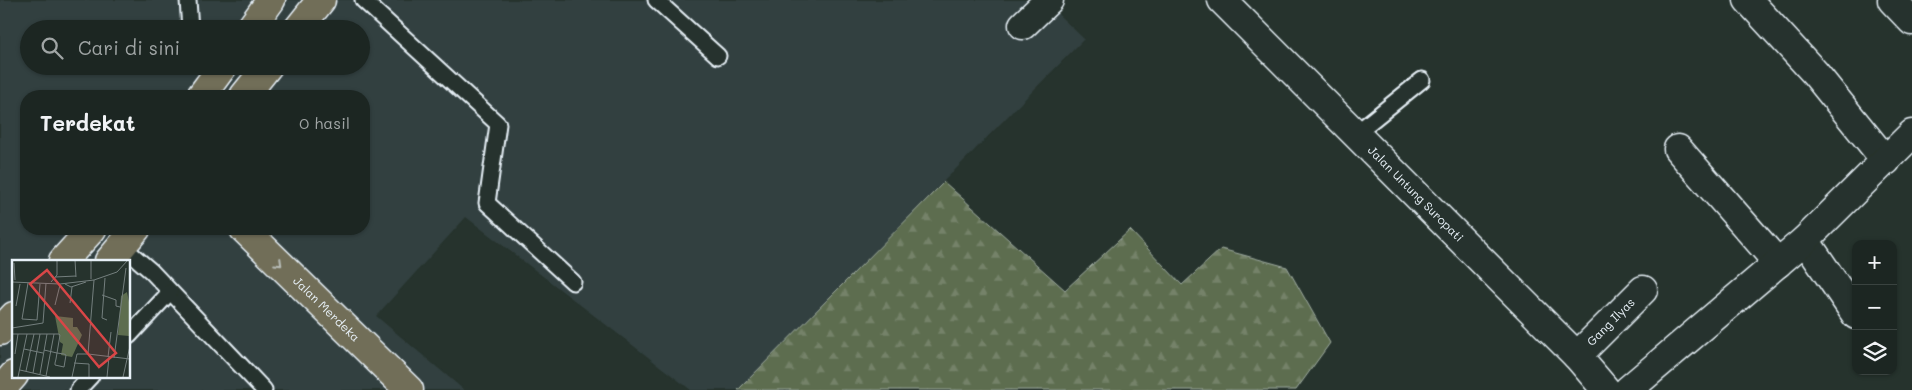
<!DOCTYPE html>
<html lang="id">
<meta charset="utf-8">
<style>
body{margin:0;font-family:Mali,sans-serif;background:#252e2a;color:#f1f3f6}
.controls{position:absolute;right:15px;bottom:15px;display:grid;overflow:hidden;border-radius:10px;box-shadow:0 1px 4px #0004}
.controls button{width:45px;height:45px;display:grid;place-items:center;padding:0;border:0;border-bottom:1px solid #3a4340;background:#1c2622;color:#f1f3f6;font:25px sans-serif}
.list{margin:0;padding:0;list-style:none}
h2{display:flex;justify-content:space-between;align-items:center;height:65px;margin:0;padding:0 20px;font-size:21px}
h2 small{font-size:16px;font-weight:400;color:#a0a5a5}
.icon{flex:none;width:28px;height:28px;fill:none;stroke:currentColor;stroke-width:2;stroke-linecap:round;stroke-linejoin:round}
.map{position:relative;flex:none;width:1912px;height:390px;overflow:hidden}
.search{position:absolute;background:#1c2622;box-shadow:0 1px 4px #0004;left:20px;top:20px;width:350px;height:55px;display:flex;align-items:center;gap:12px;box-sizing:border-box;padding:0 18px;border-radius:28px;color:#a0a5a5;font-size:19px}
.panel{position:absolute;background:#1c2622;box-shadow:0 1px 4px #0004;left:20px;top:90px;width:350px;height:145px;border-radius:20px}
.map>svg:first-child{display:block}
.built{fill:#334141;fill-rule:evenodd}
.forest{fill:url(#forest-firs);stroke:#a2afa4}
.lines{fill:none;stroke-linecap:round;stroke-linejoin:round}
.service-casing{stroke:#e8f1f8;stroke-width:19}
.minor-casing{stroke:#e8f1f8;stroke-width:31}
.tertiary-casing{stroke:#e8f1f8;stroke-width:31}
.primary-casing{stroke:#e8f1f8;stroke-width:31}
.trunk-casing{stroke:#e8f1f8;stroke-width:31}
.service{stroke:#26332d;stroke-width:15}
.minor{stroke:#26332d;stroke-width:28}
.tertiary{stroke:#26332d;stroke-width:28}
.primary{stroke:#716e59;stroke-width:28}
.trunk{stroke:#716e59;stroke-width:28}
.oneway{stroke:#b8bdb8}
.labels{text-anchor:middle;stroke-width:4.5;stroke-linejoin:round;paint-order:stroke}
.street-label{font-size:12px;fill:#e8f1f8;stroke:#26332d}
.inset-road{fill:none;stroke:#747f7e;stroke-width:1}
.view{fill:#d94647;fill-opacity:0.15;stroke:#d94647;stroke-width:2.5}
.inset-edge{fill:none;stroke:#e8f1f8;stroke-width:2.5}
</style>
<div class="map">
<svg width="1912" height="390" viewBox="0 0 1912 390">
<defs>
<pattern id="forest-firs" width="22" height="20" patternUnits="userSpaceOnUse" patternTransform="scale(1.25)"><rect width="22" height="20" fill="#5d6d4f"/><path d="M5 1l3.5 6h-7zM16 11l3.5 6h-7z" fill="#748269"/></pattern>
</defs>
<rect width="100%" height="100%" fill="#26332d"/>
<filter id="ink" filterUnits="userSpaceOnUse"><feTurbulence type="fractalNoise" baseFrequency=".02" numOctaves="2"/><feDisplacementMap in="SourceGraphic" scale="10" xChannelSelector="R" yChannelSelector="G"/><feConvolveMatrix kernelMatrix="1 2 1 2 8 2 1 2 1" color-interpolation-filters="sRGB"/></filter>
<g filter="url(#ink)">
<path class="built" d="M0,0H1043L1084,39L738,390H691L466,217L376,316L464,390H0ZM29,29H361V66H29ZM26,96H364V229H26ZM14,261H129V376H14Z"/>
<path class="forest" d="M944,182L1065,290L1130,230L1182,285L1221,249L1287,267L1330,343L1296,390H738Z"/>
<g class="lines">
<defs>
<g id="service">
<path d="M188,0L190,29"/>
<path d="M363,0L498,124L487,203L573,282"/>
<path d="M656,0L718,56"/>
<path d="M1355,134L1422,80"/>
<path d="M122,246L151,271L264,390"/>
<path d="M129,336L170,292"/>
<path d="M78,390L91,376"/>
</g>
<g id="minor">
<path d="M1748,0L1815,73L1886,161"/>
<path d="M1892,0L1912,21"/>
<path d="M1023,25L1049,0"/>
<path d="M1678,149L1778,263"/>
<path d="M1805,240L1856,315"/>
<path id="s1" d="M1577,356L1643,290"/>
<path d="M1628,390L1805,240L1912,134"/>
</g>
<g id="tertiary">
<path id="s2" d="M1222,0L1577,356L1606,390"/>
</g>
<g id="primary">
<path id="s3" d="M244,229L409,390"/>
</g>
<g id="trunk">
<path d="M250,29L271,0"/>
<path d="M298,29L321,0"/>
<path d="M201,96L223,66"/>
<path d="M244,96L268,66"/>
<path d="M63,261L92,229"/>
<path d="M109,261L136,229"/>
<path d="M0,331L14,316"/>
<path d="M1,390L14,375"/>
</g>
</defs>
<use href="#service" class="service-casing"/>
<use href="#minor" class="minor-casing"/>
<use href="#tertiary" class="tertiary-casing"/>
<use href="#primary" class="primary-casing"/>
<use href="#trunk" class="trunk-casing"/>
<use href="#service" class="service"/>
<use href="#minor" class="minor"/>
<use href="#tertiary" class="tertiary"/>
<use href="#primary" class="primary"/>
<use href="#trunk" class="trunk"/>
</g>
<defs><path id="oneway-chevron" d="M-2-3.5L2.5 0L-2 3.5" fill="none" stroke-width="1.6" stroke-linecap="round" stroke-linejoin="round" transform="scale(1.25)"/></defs>
<use class="oneway" href="#oneway-chevron" transform="translate(279 263) rotate(44)"/>
</g>
<g class="labels">
<g class="street-label">
<text dy="4" stroke="none"><textPath href="#s2" startOffset="274">Jalan Untung Suropati</textPath></text>
<text dy="4" stroke="none"><textPath href="#s3" startOffset="115">Jalan Merdeka</textPath></text>
<text dy="4" stroke="none"><textPath href="#s1" startOffset="48">Gang Ilyas</textPath></text>
</g>
</g>
<g transform="translate(12 260)">
<rect width="118" height="118" fill="#26332d"/>
<path d="M115,32L117,42V76L106,75L109,36Z" fill="#5d6d4f"/>
<path d="M43,56L61,58V67H65L70,75L60,97L49,95L51,84L48,82Z" fill="#5d6d4f"/>
<path class="inset-road" d="M63,0L64,17M79,0V19M2,3L3,20M43,17L64,16M93,18L90,58L95,60M0,22L48,24L82,20L105,12L116,0M39,22L45,15V0M16,23L10,59L25,60L28,24M53,24L59,27L74,22M90,35L104,40V46L108,47M58,43L60,27M43,45L48,25M4,46L8,24M0,68L31,63L34,23M0,74H47L48,75L44,99L43,103V105L52,107L54,95L52,94L45,93L32,90M12,89L31,93M3,94L6,74M76,94L118,99M96,97L99,72M102,98L114,8M62,103L77,104V117M8,110L38,117M14,111L22,74M21,113L28,74M28,114L35,74M34,116L42,74M6,117L15,74M60,117L65,94H76L82,20M95,117L97,97M111,117L118,86"/>
<path class="view" d="M35,10L104,93L87,107L18,24Z"/>
<rect width="118" height="118" class="inset-edge"/>
</g>
</svg>
<div class="controls">
<button>+</button>
<button>−</button>
<button><svg class="icon" aria-label="layers" viewBox="0 0 24 24"><path d="M12 4l9 5-9 5-9-5zM3 14l9 5 9-5"/></svg></button>
</div>
<div class="search"><svg class="icon" aria-label="search" viewBox="0 0 24 24"><circle cx="10" cy="10" r="6"/><path d="M15 15l6 6"/></svg>Cari di sini</div>
<section class="panel">
<h2>Terdekat<small>0 hasil</small></h2>
<ul class="list">
</ul>
</section>
</div>
